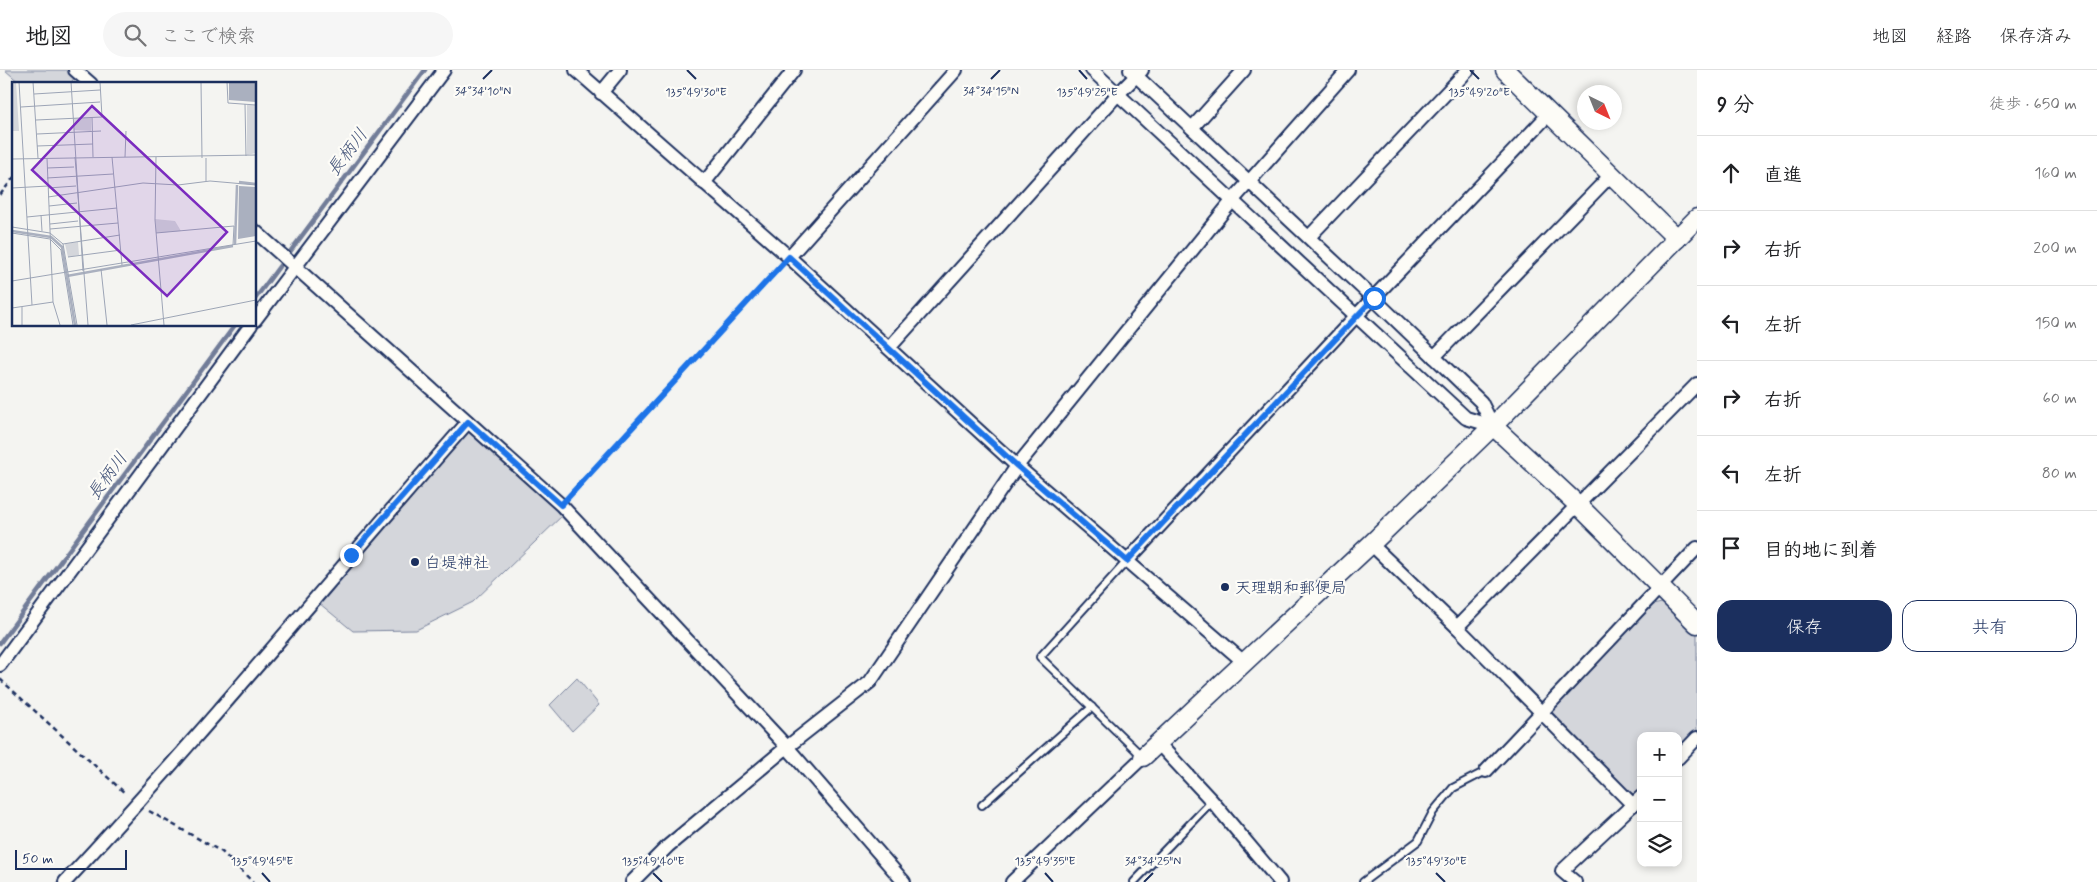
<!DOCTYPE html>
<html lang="ja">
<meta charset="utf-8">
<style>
body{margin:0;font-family:Mynerve,"Klee One",sans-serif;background:#f6f6f6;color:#202124}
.controls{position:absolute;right:15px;bottom:15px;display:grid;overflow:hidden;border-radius:10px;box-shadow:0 2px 8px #0003}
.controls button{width:45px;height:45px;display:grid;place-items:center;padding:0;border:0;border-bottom:1px solid #e0e0e0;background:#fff;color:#202124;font:25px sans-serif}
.compass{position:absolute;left:1577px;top:15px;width:45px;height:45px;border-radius:50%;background:#fff;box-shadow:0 2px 8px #0003;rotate:137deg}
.scale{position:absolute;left:15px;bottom:12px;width:112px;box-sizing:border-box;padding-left:5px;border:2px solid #1b2f5e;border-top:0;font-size:14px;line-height:18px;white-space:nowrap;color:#1b2f5e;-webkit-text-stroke:4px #fdfcf7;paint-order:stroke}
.stop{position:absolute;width:15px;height:15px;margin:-11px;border:4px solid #1a73e8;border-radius:50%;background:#fff}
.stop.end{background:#1a73e8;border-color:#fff;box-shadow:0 1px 5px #0008}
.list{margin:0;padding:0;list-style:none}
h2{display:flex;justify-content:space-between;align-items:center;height:65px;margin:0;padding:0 20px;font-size:21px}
h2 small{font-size:16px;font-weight:400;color:#757577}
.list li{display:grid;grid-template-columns:32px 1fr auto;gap:15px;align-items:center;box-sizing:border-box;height:75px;padding:0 20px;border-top:1px solid #e0e0e0}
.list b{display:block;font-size:19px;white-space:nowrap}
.list em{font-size:16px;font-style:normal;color:#757577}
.actions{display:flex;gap:10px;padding:15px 20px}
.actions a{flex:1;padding:11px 0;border:1px solid #1b2f5e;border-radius:15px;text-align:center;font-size:18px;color:#1b2f5e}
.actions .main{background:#1b2f5e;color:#fff}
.icon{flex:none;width:28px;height:28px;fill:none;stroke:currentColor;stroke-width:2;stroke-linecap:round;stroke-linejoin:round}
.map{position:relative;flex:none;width:1697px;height:812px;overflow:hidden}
header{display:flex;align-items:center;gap:30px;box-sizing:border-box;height:70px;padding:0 25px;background:#fff;border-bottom:1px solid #e0e0e0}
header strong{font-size:24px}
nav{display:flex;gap:28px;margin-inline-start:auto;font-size:18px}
.search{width:350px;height:45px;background:#f6f6f6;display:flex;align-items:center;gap:12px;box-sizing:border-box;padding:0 18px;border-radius:28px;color:#757577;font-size:19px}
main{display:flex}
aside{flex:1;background:#fff}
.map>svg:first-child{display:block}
.green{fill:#d4d6db;stroke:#78829c}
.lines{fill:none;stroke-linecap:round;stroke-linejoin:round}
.stream{stroke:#717c98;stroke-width:4.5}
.lane-casing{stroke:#1b2f5e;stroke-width:10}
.street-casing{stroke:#1b2f5e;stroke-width:16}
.secondary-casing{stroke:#1b2f5e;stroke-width:21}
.path{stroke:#1b2f5e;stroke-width:2.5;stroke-dasharray:5 4;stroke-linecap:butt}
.lane{stroke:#fdfcf7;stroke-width:6}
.street{stroke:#fdfcf7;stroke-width:12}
.secondary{stroke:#fdfcf7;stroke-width:18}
.route{stroke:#1a73e8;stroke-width:6}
.ticks{fill:none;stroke:#1b2f5e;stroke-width:2}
.poi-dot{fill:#1b2f5e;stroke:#fdfcf7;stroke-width:2}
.labels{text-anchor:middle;stroke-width:4.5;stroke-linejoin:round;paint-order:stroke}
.poi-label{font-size:16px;fill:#1b2f5e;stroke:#fdfcf7;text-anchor:start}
.water-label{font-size:18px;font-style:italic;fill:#46567b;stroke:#fdfcf7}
.inset-river{fill:none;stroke:#aab0bf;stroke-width:2.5}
.inset-road{fill:none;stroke:#9da5b6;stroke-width:1}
.view{fill:#7b2cbf;fill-opacity:0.15;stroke:#7b2cbf;stroke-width:2.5}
.inset-edge{fill:none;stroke:#1b2f5e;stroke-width:2.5}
.ticks-label{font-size:12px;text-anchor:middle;fill:#1b2f5e;stroke:#fdfcf7;stroke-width:4.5;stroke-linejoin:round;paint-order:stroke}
</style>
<header>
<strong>地図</strong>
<div class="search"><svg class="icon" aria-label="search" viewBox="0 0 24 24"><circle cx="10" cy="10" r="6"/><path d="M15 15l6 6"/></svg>ここで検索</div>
<nav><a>地図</a><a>経路</a><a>保存済み</a></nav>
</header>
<main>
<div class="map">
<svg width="1697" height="812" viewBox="0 0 1697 812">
<rect width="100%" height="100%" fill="#f4f4f1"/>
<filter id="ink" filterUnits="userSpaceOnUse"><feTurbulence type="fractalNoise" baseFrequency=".02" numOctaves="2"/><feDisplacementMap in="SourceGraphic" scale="10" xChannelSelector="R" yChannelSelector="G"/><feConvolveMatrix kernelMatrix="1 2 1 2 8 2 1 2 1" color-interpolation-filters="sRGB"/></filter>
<g filter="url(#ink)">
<g class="green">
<path d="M5,0H67L75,7L70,14H21Z"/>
<path d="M468,352L567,441L473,532L416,560L353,561L314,529Z"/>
<path d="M1666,532L1697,561V667L1678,686V666H1641L1640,725L1631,723L1555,650L1550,637L1644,537Z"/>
<path d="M577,608L599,635L572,661L550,635Z"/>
</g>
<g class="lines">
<g class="stream">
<path d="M255,229L425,0"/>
<path d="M0,573L235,255"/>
</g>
<defs>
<g id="lane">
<path d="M1127,491L1040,587L1142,686"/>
<path d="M982,735L1092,637"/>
<path d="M1134,812L1212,731"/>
<path d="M1363,812L1418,771L1433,742L1453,718L1486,701"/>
</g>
<g id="street">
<path d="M75,0L91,14"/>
<path d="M576,0L789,187L1017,396L1245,593"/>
<path d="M1092,0L1466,348L1493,356"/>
<path d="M1130,0L1373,228L1481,332L1493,356"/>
<path d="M601,23L620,0"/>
<path d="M1192,58L1244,0"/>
<path d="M704,113L794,0"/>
<path d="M255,161L561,435L787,677L904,812"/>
<path d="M1309,167L1468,0"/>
<path d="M789,187L956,0"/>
<path d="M255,250L444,0"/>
<path d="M889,278L1117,25L1142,0"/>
<path d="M1434,287L1611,105"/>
<path d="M1371,474L1457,557L1633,735"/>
<path d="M1127,491L1357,245L1549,44"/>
<path d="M1457,557L1697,314"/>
<path d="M0,595L251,255"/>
<path d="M1158,673L1212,731L1280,812"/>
<path d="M1678,688L1697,668"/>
<path d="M1486,701L1697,478"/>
<path d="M65,812C204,663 333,505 468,352"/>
<path d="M632,812L668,776L787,677L870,612L1017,396L1232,131L1348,0"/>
<path d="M1012,812L1143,687"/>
<path d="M1575,812L1562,801L1641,727"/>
</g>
<g id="secondary">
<path d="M1505,0L1677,169"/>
<path d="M1493,356L1578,435L1697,554"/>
<path d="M1143,687L1371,474L1493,356L1697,148"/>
</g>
</defs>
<use href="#lane" class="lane-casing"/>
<use href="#street" class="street-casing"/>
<use href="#secondary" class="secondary-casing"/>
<g class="path">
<path d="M0,125L14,107"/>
<path d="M570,425L780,197"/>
<path d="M0,609L126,724"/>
<path d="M149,741L222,782L253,812"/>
</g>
<use href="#lane" class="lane"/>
<use href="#street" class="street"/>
<use href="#secondary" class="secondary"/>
</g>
</g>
<g class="lines" filter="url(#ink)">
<path class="route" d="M351,485L468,352L561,435L789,187L1017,396L1127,491L1374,228"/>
</g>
<path class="ticks" d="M687,0L696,9M1079,0L1087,9M1470,0L1479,9M483,9L492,0M991,9L1000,0M262,803L270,812M653,803L662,812M1045,803L1053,812M1436,803L1445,812M1144,812L1153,803"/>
<g class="poi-dot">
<circle cx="415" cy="492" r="5"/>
<circle cx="1225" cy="517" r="5"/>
</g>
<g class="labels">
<g class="poi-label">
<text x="425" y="498">白堤神社</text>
<text x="1235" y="523">天理朝和郵便局</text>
</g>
<g class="water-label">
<text transform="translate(347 82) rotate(-53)" y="6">長柄川</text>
<text transform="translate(107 406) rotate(-54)" y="6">長柄川</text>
</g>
</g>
<g transform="translate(12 12)">
<rect width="244" height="244" fill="#f4f4f1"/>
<path d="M0,0H4L7,49H0ZM235,23H244V71L235,73ZM61,36H79V49L62,48ZM143,137L163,139L169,149L144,151ZM66,160L67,173L56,175L53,162Z" fill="#d4d6db"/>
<path d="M217,0H244V20L217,18ZM227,104L244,105V154L226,157Z" fill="#aab0bf"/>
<path class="inset-river" d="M227,100L244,102M0,149L39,155L50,165L63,243M223,162L225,103M55,194L221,164"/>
<path class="inset-road" d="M7,0L20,223M21,0L26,76M59,0L71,189M189,0L190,76M215,0L216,21L244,23M22,12L88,8M233,22L234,74M9,25L88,20M80,35L81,75M24,38L90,35L88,0M25,52L89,49M25,64L81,62M63,75L76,243M100,75L110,183M113,75L114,49M144,75L143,138L152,243M35,76L41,220L48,243M194,76V99M0,77L244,73M35,86L62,85M35,96L101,92M0,106L36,104M36,106L64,104M36,115L131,101L166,103L198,99L244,103M37,124L65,121M29,133L30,149M15,135L105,126M38,142L66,139M0,145L38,151L51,162L65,243M38,147L106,141M0,151L38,157L49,168L61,243M144,151L222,144L221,163M51,162L108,153M56,175L109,168M89,187L95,243M0,199L244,159M10,225V243M0,226L41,220M119,243L244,218"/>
<path class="view" d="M80,24L215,150L155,214L20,88Z"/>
<rect width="244" height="244" class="inset-edge"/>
</g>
<g class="ticks-label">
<text x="483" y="25">34°34'10"N</text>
<text x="991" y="25">34°34'15"N</text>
<text x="696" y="26">135°49'30"E</text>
<text x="1087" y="26">135°49'25"E</text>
<text x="1479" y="26">135°49'20"E</text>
<text x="262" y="795">135°49'45"E</text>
<text x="653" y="795">135°49'40"E</text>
<text x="1045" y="795">135°49'35"E</text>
<text x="1436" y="795">135°49'30"E</text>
<text x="1153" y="795">34°34'25"N</text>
</g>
</svg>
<div class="controls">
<button>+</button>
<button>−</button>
<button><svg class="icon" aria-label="layers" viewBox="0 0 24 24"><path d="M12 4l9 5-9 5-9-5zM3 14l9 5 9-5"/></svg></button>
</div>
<svg class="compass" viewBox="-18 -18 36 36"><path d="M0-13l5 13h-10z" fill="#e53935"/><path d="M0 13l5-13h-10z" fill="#757577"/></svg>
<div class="scale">50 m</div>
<div class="stop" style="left:1374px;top:228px"></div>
<div class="stop end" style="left:351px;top:485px"></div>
</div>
<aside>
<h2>9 分<small>徒歩 · 650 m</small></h2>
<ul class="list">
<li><svg class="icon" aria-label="ahead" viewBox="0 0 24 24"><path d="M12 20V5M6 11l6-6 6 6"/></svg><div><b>直進</b></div><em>160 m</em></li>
<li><svg class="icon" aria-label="right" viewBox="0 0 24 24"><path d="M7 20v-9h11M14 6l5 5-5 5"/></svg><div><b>右折</b></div><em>200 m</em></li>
<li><svg class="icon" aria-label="left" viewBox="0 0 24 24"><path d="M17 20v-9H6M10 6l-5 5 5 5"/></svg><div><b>左折</b></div><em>150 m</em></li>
<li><svg class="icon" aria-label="right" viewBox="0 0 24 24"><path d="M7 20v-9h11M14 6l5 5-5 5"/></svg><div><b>右折</b></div><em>60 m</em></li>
<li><svg class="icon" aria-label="left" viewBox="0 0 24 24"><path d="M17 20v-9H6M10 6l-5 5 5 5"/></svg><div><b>左折</b></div><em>80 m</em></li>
<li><svg class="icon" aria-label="arrive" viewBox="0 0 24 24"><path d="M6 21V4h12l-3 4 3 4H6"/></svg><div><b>目的地に到着</b></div></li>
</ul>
<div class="actions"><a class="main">保存</a><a>共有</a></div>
</aside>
</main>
